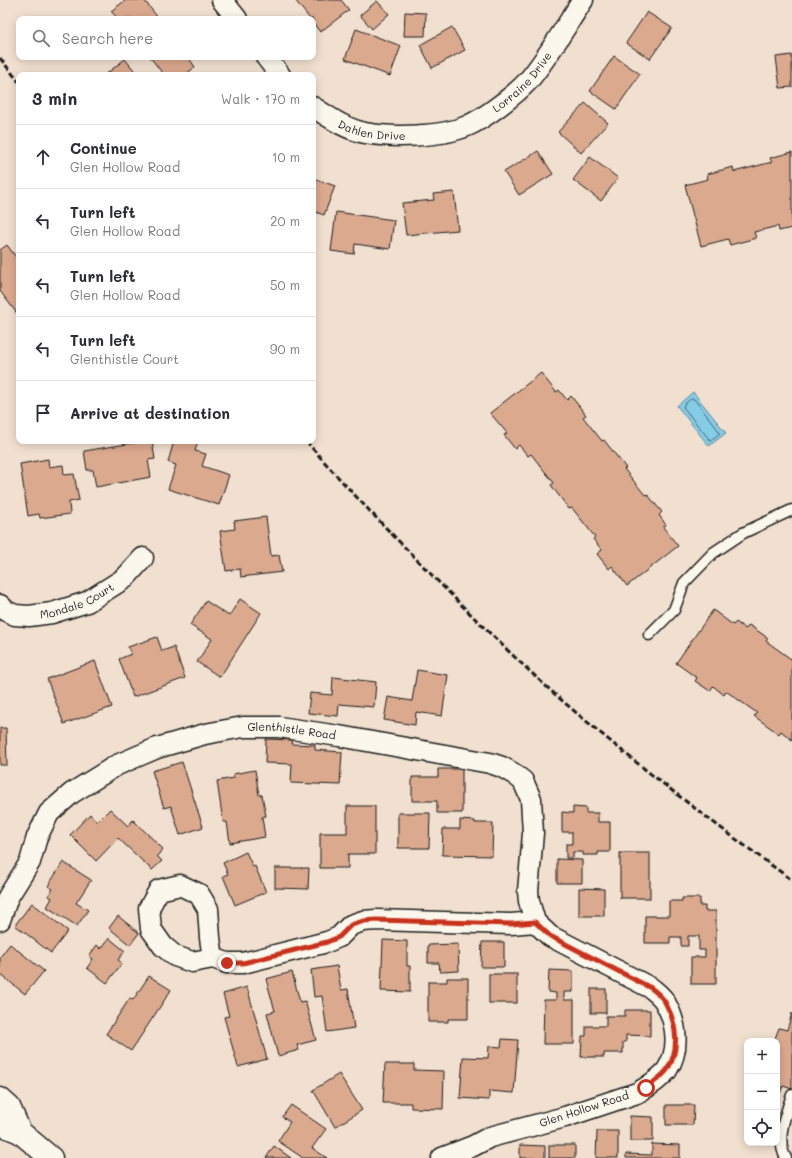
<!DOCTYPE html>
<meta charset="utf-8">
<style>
body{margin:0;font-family:Mali,sans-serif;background:#f2f2f3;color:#2b2b33}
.controls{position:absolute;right:12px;bottom:12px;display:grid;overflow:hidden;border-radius:8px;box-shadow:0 2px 10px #0003}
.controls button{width:36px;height:36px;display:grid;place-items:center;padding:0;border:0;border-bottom:1px solid #e1e1e2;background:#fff;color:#2b2b33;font:20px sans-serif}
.stop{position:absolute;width:12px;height:12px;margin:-9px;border:3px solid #c8321e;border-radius:50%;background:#fff}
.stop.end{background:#c8321e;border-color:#fff;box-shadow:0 1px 4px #0008}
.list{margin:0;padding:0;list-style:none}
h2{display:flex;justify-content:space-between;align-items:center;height:52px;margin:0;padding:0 16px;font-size:17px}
h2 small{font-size:13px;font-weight:400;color:#7c7c81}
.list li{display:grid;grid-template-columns:26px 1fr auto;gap:12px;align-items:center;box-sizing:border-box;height:64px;padding:0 16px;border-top:1px solid #e1e1e2}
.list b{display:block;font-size:15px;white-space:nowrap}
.list p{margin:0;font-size:13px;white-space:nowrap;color:#7c7c81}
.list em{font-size:13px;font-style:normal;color:#7c7c81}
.icon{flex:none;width:22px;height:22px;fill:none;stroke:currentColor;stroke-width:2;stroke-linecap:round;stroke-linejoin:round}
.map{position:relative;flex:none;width:792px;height:1158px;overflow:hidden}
.search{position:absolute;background:#fff;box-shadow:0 2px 10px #0003;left:16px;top:16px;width:300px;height:44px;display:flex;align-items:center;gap:10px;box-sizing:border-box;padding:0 14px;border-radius:8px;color:#7c7c81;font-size:15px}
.panel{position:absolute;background:#fff;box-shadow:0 2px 10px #0003;left:16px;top:72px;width:300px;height:372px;border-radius:8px}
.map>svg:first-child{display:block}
.water{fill:#85cce7;stroke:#5b8696}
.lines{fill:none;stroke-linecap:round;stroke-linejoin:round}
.shore{stroke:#46626d;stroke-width:1}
.building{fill:#dba98e;stroke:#1c1c1c}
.service-casing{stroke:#1c1c1c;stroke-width:13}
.minor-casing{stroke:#1c1c1c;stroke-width:23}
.tertiary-casing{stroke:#1c1c1c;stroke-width:25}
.service{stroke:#fbf7ec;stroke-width:10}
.minor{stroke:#fbf7ec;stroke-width:20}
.tertiary{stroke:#fbf7ec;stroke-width:22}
.rail{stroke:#1c1c1c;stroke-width:3;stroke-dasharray:6 3;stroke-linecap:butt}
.route{stroke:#c8321e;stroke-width:5}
.labels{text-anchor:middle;stroke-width:3.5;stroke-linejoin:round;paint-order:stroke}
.street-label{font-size:11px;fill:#1c1c1c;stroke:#fbf7ec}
</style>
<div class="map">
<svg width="792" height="1158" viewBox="0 0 792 1158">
<rect width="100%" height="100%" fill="#f1e0d0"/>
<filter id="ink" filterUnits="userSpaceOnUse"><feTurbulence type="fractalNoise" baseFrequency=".025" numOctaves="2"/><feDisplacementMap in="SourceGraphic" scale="8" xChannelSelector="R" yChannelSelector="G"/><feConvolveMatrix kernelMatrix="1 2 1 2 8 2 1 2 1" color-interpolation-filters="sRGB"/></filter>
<g filter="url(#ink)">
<path class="water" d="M693,392L726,433L709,446L677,406Z"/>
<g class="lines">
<path class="shore" d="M691,399H694L719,431V434L711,440L709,439L683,407L684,405Z"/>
</g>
<g class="building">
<path d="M126,0H144L159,19H118L111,11Z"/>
<path d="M295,0H341L349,10L320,32L313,23V19H310Z"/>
<path d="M377,1L389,14L372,29L360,15Z"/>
<path d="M405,12L426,13L425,36H404Z"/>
<path d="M647,12L672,28L650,59L626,43Z"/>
<path d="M452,27L465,50L432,68L420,45Z"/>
<path d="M356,29L401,46L390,76L345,59Z"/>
<path d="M792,55V87L780,88L776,57Z"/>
<path d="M614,56L640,74L616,109L590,91Z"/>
<path d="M150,57H188L195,67L185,75H164Z"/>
<path d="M125,59L138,75H105Z"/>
<path d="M585,103L608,123L581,153L558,132Z"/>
<path d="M538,151L553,174L519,195L504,172Z"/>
<path d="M792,152V228L779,231L778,226L754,232L756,238L730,245L728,239L701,246L685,185L708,179L707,174L733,167L734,172L772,162L770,158Z"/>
<path d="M590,157L618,178L601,201L573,180Z"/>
<path d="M313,178L335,186L324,215L313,211Z"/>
<path d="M454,192L458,230L406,235L402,203L434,200L433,194Z"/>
<path d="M336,212L394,220L390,249L355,244L354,254L331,251Z"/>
<path d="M7,245L19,261V316L0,291V250Z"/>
<path d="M541,373L556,392L559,390L567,400L571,396L586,415L583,417L602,441L604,440L626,468L624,469L645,495L647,494L662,512L659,515L666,525L663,527L678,546L627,586L612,566L609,569L597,554L602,550L593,539L595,537L572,508L569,509L551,485L554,483L531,454L528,456L519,445L515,449L504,435L507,433L490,413Z"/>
<path d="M145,441H152L155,459L148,460L151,477L96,487L93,470H87L84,451Z"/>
<path d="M174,441H198L195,451L206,454L202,466L229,475L219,505L168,489L176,465L168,462Z"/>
<path d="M48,459L49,467L63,465L64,475L74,474L79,500L69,502L70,514L40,518L39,514L28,516L20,464Z"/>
<path d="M266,517L271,556L279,555L282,572L241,577L240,569L226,571L220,531L235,529L234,521Z"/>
<path d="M240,599L261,613L220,677L197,662L212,639L190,625L206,601L229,616Z"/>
<path d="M713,610L733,625L736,622L746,629L749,625L768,638L766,641L791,659L792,658V740L781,731L779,734L754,716L757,713L726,691L724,695L713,686L710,691L695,681L697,678L676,663Z"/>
<path d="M157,637L162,651L174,647L185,678L133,697L119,659L131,654L128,647Z"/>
<path d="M95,661L112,707L64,724L47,679Z"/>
<path d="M417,670L448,675L442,716L416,712L415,725L384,720L388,697L412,701Z"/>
<path d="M333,677L376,682L374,707L339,704L338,716L308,713L310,693L332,695Z"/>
<path d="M0,728H6L7,765H0Z"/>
<path d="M266,739L293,740L292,744L315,745V750L342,752L340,785L291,783L292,764L265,763Z"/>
<path d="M182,762L203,827L180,835L171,806L164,808L152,771Z"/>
<path d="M438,769H462V813H437V801H412V777H438Z"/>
<path d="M255,770L259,795H262L266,816L262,817L265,837L230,843L227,822H223L217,781L234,778L233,774Z"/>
<path d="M347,806H375V854H348V868H320V833H347Z"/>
<path d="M573,807L586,808V813H598V822H610V852H598V855H583V852H573V858H566V844H572V832H562V812L573,813Z"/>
<path d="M110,809L128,826L133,820L163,849L157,856L162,861L152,870L118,838L96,861L70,835L90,814L97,822Z"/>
<path d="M398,813H430L429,848H398Z"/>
<path d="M460,820L475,821V823H493L492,856L442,855L443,829H460Z"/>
<path d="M246,852L253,867L255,866L266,892L235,905L223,876L228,874L223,863Z"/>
<rect x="620" y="853" width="30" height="45"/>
<path d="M557,859L582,860V883H557Z"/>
<path d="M63,862L91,880L76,903L88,910L77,926L47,907L52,898L48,896L53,889L48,886Z"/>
<path d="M275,868H309L308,889L275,888Z"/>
<path d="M579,888L604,889V916H579Z"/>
<path d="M682,898H700V906H705V911H716V984H691V957H705V950H699V936H688V946H681V937H670V943H645V916H669V901H682Z"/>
<path d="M32,903L68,931L51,953L15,925Z"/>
<path d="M118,916L139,933L130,945L109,928Z"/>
<path d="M109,938L125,951L118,960L122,963L107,983L87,968L93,959L89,956L97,945L101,949Z"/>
<path d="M383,940L407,941V966H410V992L381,991Z"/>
<path d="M482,942H504V967H481Z"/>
<path d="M10,944L44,971L25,994L0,974V957Z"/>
<path d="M458,944L459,971L440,972L439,963H428V945Z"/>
<path d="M337,966L341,990L348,989L354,1028L327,1032L322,996L314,997L311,970Z"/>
<path d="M549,970L573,971V992H564V1000H574V1044H543L544,1000H556V993L548,992Z"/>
<path d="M292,972L300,1002L305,1001L316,1040L297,1045L299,1050L278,1056L267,1013L275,1011L266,979Z"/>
<rect x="489" y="974" width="28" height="29"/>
<path d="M149,976L171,990L131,1051L106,1034L130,998L133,1000Z"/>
<path d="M447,978H468V1019H448V1022H428V982H447Z"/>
<path d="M247,987L267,1059L238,1067L224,1017L229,1016L223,994Z"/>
<rect x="591" y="989" width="15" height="24"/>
<path d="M625,1010H650V1036L626,1035V1042H623V1053H604V1057H581L582,1036H586V1026H606V1016H625Z"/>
<path d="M792,1013V1089L783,1086L779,1096L777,1095V1041H774L779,1028L787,1030Z"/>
<path d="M502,1039L518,1040L514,1093L489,1091V1100L460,1098L463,1057L488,1058L489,1046L501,1047Z"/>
<path d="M385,1064H414V1070L444,1071L443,1109L411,1108V1103H383Z"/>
<path d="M339,1074L362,1110L335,1127L313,1090Z"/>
<path d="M291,1105L326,1129L312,1148L327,1158H303L278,1141L290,1122L282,1117Z"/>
<path d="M666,1105H694L693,1125H666Z"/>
<path d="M630,1116L653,1117V1141H630Z"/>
<path d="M597,1131H618V1158H596Z"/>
<path d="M652,1144L680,1145V1158H626V1154L652,1155Z"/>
<path d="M520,1145L545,1146V1158H520Z"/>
<rect x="549" y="1145" width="26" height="13"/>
<path d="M274,1146L291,1158H266Z"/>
</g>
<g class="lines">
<defs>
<g id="service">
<path d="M649,635L674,610L684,583L713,553L743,533L792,510"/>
<path d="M786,1158C775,1140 786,1113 792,1095"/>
</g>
<g id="minor">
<path d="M222,0L237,19"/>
<path d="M266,57L280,75"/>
<path id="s1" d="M313,107C329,117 345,129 365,133C392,138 441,137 467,126C484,119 516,94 528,81C549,56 565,27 583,0"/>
<path id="s2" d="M0,605L6,611L15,615L29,616L52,613L87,602L125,578L143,558"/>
<path id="s3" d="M0,920L8,897L30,862L37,837L49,813L72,793L117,765L157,748L205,734L243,727H279L339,736L490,763L502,767L514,774L523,781L531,799L533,833L528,891L529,901L535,922L550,936L651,988C657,993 663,997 666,1004C677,1024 680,1050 667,1070C661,1078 646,1088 637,1093L565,1117L490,1137L473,1146L442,1158"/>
<path d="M213,958L210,938L208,909L199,894L180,885L159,890L149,908L151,929L163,946L175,956L192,962L213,958L227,963H243L327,942L339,937L351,925L363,921L376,920L511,924L535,922"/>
</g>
<g id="tertiary">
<path d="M0,1099L9,1107L20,1132"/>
<path d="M0,1124L20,1132L51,1158"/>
</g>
</defs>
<use href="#service" class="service-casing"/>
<use href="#minor" class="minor-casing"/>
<use href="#tertiary" class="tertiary-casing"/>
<use href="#service" class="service"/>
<use href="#minor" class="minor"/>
<use href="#tertiary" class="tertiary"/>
<g class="rail">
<path d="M0,58L19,82"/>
<path d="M306,441C343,484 383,525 423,566C467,611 511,655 558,697C633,762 711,822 792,880"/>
</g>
</g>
</g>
<g class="lines" filter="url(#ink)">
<path class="route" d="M227,963H243L327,942L339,937L351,925L364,921L376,920L511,924L535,922L550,936L651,988C657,993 663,997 666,1004C677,1024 680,1050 667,1070C662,1077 652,1083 646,1088"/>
</g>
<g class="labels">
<g class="street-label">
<text dy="4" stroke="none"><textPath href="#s1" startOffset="233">Lorraine Drive</textPath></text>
<text dy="4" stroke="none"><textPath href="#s1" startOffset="65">Dahlen Drive</textPath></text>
<text dy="4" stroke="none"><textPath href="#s2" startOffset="83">Mondale Court</textPath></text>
<text dy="4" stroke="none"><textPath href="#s3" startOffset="383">Glenthistle Road</textPath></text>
<text transform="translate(584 1109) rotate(-18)" y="4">Glen Hollow Road</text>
</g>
</g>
</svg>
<div class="controls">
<button>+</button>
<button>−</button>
<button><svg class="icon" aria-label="locate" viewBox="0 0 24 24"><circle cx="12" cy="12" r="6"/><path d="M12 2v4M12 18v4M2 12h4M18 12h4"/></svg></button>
</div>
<div class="stop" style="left:646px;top:1088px"></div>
<div class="stop end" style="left:227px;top:963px"></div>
<div class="search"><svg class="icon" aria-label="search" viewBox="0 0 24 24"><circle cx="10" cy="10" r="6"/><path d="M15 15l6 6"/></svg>Search here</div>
<section class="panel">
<h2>3 min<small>Walk · 170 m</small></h2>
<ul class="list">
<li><svg class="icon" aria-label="ahead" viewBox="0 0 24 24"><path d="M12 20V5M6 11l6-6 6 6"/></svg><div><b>Continue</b><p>Glen Hollow Road</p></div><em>10 m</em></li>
<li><svg class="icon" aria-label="left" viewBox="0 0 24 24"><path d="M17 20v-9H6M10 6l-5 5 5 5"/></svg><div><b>Turn left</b><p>Glen Hollow Road</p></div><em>20 m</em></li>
<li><svg class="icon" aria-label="left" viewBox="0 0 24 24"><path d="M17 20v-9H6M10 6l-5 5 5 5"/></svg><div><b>Turn left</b><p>Glen Hollow Road</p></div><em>50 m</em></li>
<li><svg class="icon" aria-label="left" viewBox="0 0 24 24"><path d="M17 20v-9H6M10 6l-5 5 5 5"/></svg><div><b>Turn left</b><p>Glenthistle Court</p></div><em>90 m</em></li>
<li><svg class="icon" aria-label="arrive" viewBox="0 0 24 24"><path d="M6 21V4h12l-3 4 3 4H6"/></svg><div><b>Arrive at destination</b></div></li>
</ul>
</section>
</div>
